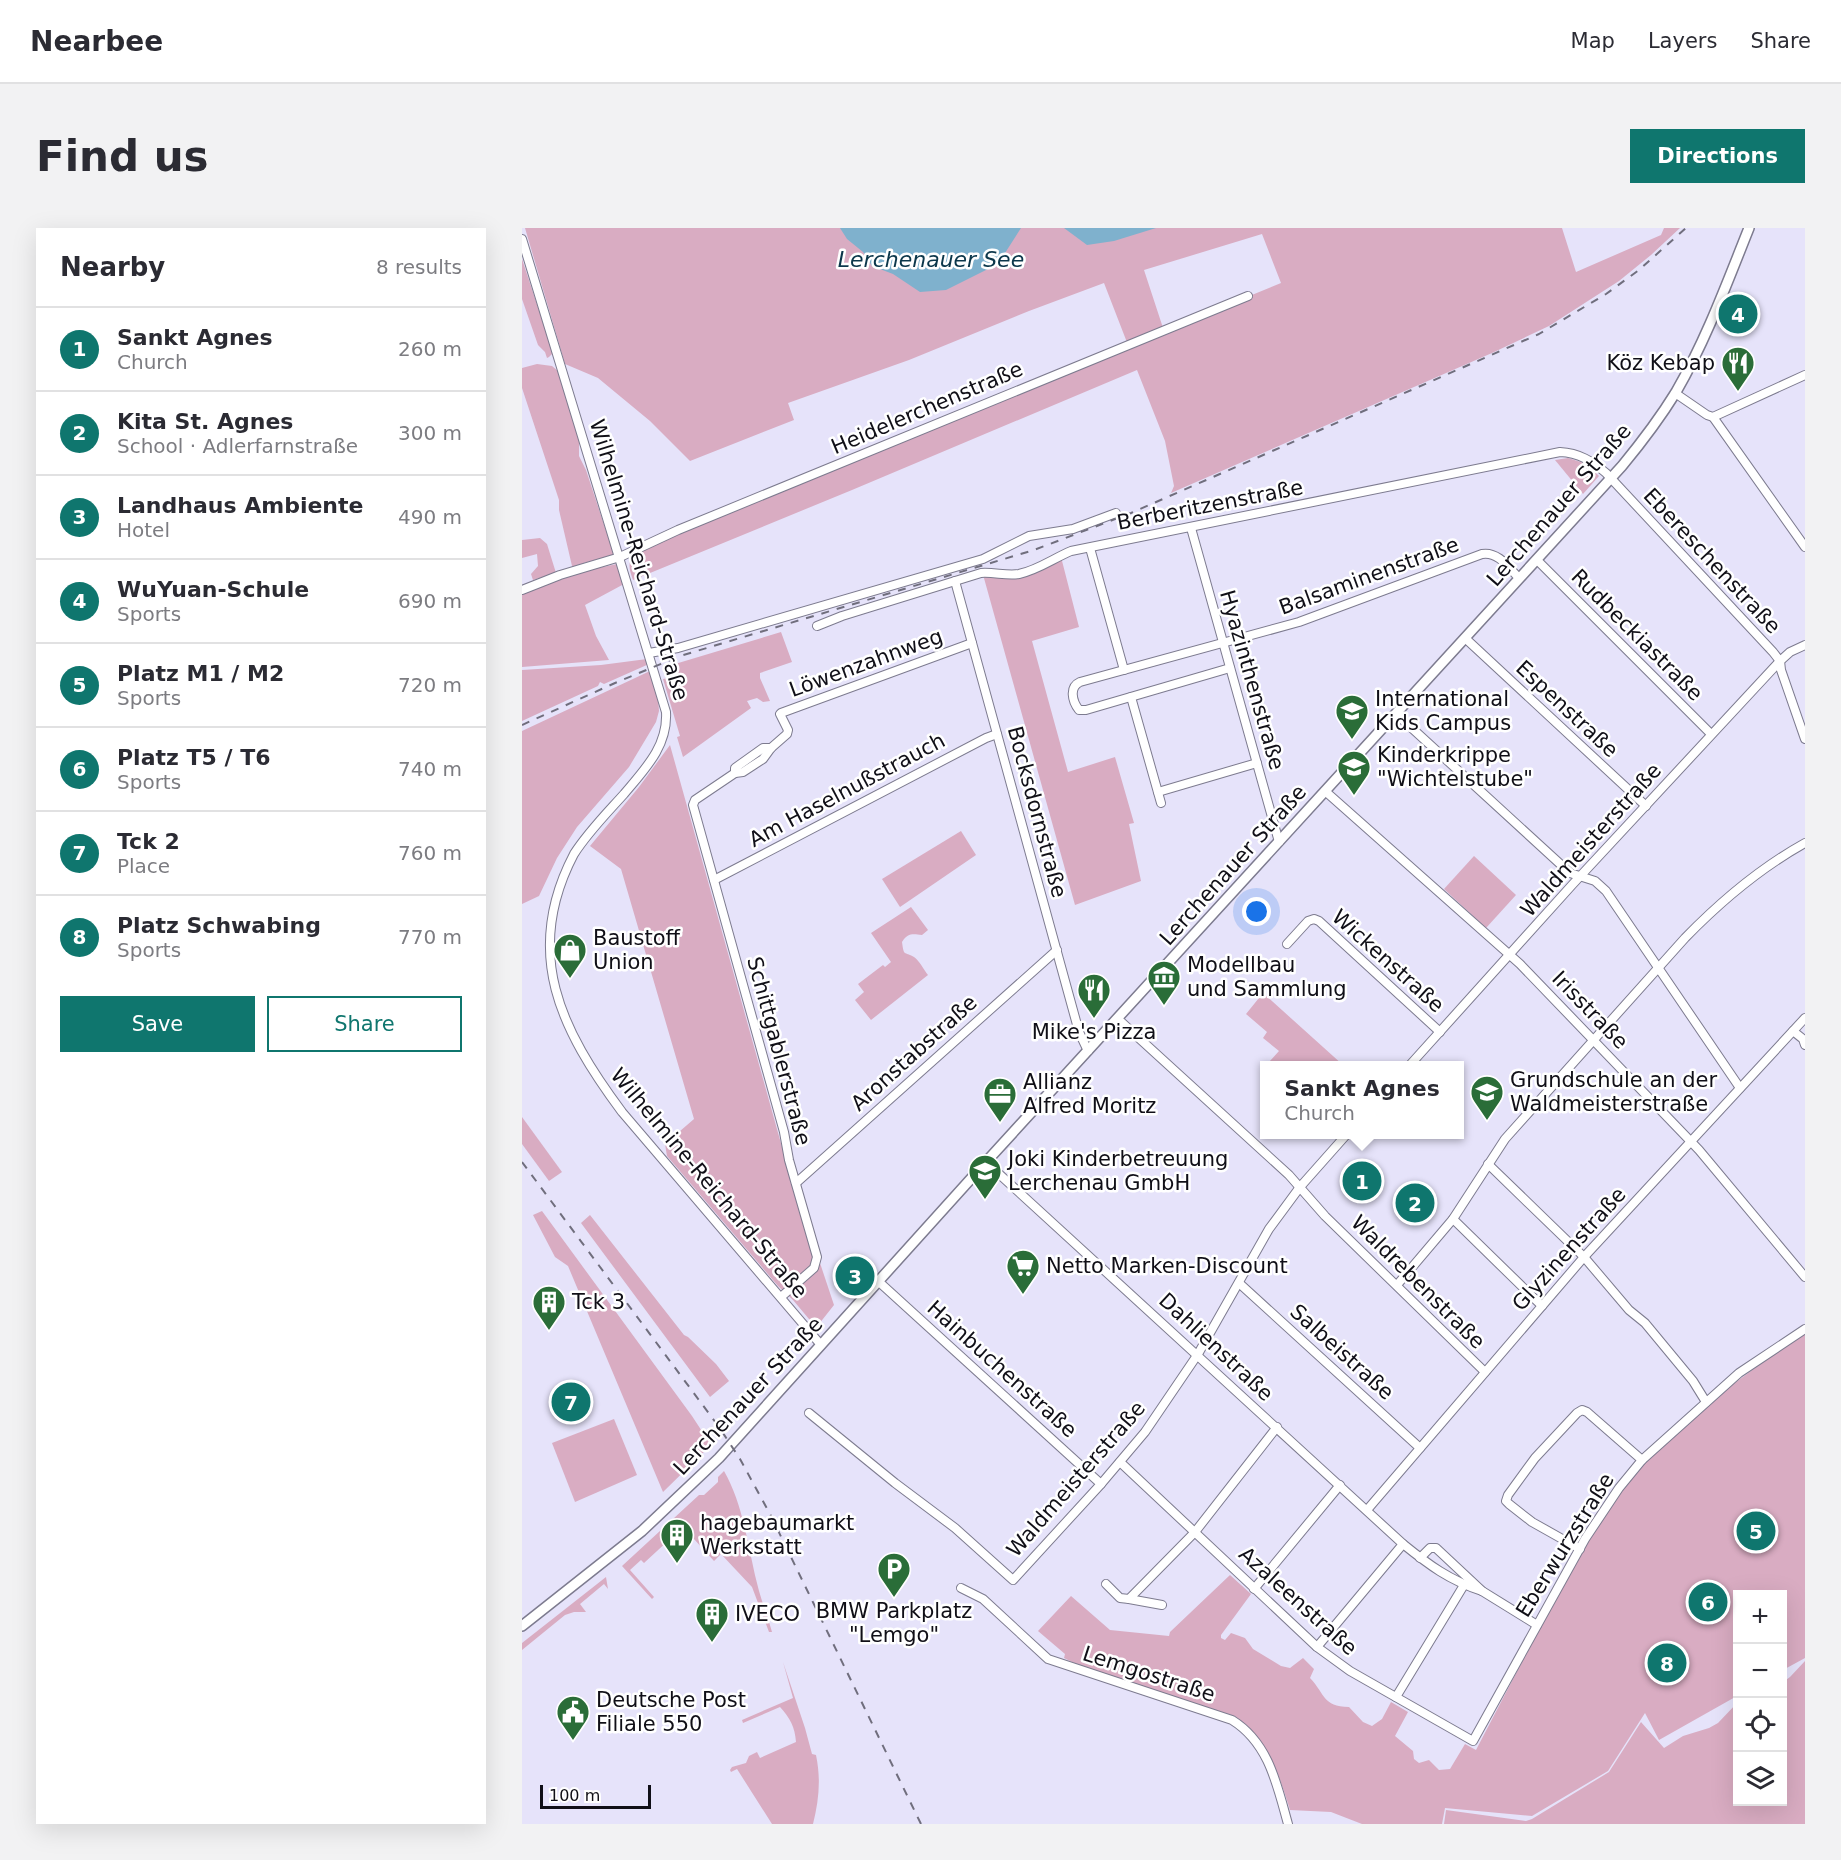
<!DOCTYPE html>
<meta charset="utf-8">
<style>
body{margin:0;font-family:"DejaVu Sans",sans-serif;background:#f2f2f3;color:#2b2b33}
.controls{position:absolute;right:18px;bottom:18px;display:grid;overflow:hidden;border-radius:0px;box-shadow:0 6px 24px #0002}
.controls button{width:54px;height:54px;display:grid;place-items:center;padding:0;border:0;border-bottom:2px solid #e1e1e2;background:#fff;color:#2b2b33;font:30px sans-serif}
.scale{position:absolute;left:18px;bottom:15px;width:111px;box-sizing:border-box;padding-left:6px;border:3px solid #100f17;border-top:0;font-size:16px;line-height:21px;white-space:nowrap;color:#100f17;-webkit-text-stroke:4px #fff;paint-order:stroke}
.you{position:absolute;left:735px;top:684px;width:21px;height:21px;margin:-15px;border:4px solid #fff;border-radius:50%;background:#1a73e8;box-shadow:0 0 0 9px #1a73e833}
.badge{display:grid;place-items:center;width:39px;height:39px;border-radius:50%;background:#0f766e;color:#fff;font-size:20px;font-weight:700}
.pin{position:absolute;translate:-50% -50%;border:3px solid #fff;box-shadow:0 2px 6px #0006}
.popup{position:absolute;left:738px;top:833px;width:204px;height:78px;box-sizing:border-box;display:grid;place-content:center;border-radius:0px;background:#fff;filter:drop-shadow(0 2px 4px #0005);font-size:20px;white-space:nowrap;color:#7c7c81}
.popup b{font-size:22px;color:#2b2b33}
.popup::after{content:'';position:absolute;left:50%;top:100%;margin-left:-12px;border:12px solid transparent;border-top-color:#fff}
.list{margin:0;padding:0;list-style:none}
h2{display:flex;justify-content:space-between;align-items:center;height:78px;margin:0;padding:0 24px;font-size:26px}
h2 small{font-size:20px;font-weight:400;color:#7c7c81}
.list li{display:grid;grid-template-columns:39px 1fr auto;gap:18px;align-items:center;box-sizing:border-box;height:84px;padding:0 24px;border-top:2px solid #e1e1e2}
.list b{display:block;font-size:22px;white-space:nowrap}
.list p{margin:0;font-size:20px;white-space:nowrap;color:#7c7c81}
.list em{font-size:20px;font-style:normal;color:#7c7c81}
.actions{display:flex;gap:12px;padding:18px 24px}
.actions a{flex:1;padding:14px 0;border:2px solid #0f766e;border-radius:0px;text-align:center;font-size:21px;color:#0f766e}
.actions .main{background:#0f766e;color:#fff}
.icon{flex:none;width:33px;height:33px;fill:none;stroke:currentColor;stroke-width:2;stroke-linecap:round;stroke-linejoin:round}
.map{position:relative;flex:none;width:1283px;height:1596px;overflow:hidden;border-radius:0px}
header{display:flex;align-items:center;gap:36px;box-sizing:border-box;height:84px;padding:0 30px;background:#fff;border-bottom:2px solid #e1e1e2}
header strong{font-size:28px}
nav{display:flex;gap:33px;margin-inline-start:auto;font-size:21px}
.intro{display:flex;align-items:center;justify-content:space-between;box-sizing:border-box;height:144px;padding:0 36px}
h1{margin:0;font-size:42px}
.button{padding:15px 27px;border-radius:0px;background:#0f766e;color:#fff;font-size:21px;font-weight:700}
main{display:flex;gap:36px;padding:0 36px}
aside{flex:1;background:#fff;border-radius:0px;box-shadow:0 6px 24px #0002}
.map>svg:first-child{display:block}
.green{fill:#d9acc2;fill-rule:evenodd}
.water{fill:#7fb1cd}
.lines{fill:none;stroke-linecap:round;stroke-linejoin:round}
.minor-casing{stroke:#7d7b8f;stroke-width:10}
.major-casing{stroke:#7d7b8f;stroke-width:12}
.minor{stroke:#fff;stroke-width:8}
.major{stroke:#fff;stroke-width:9}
.rail{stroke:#706e7d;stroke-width:2;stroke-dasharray:8 8;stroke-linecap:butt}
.labels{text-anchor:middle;stroke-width:5;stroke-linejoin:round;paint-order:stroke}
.poi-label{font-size:21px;fill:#100f17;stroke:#fff;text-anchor:start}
.street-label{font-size:21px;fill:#100f17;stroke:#fff}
.water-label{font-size:22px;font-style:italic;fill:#0c374b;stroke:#fff}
</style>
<header>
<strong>Nearbee</strong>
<nav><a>Map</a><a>Layers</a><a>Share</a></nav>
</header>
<div class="intro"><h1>Find us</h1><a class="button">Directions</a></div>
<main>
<aside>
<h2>Nearby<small>8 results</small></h2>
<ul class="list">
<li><span class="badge">1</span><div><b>Sankt Agnes</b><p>Church</p></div><em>260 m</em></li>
<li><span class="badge">2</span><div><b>Kita St. Agnes</b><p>School · Adlerfarnstraße</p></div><em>300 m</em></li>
<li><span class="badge">3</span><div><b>Landhaus Ambiente</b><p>Hotel</p></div><em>490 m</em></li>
<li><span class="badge">4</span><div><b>WuYuan-Schule</b><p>Sports</p></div><em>690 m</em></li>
<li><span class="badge">5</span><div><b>Platz M1 / M2</b><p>Sports</p></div><em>720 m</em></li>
<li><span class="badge">6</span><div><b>Platz T5 / T6</b><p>Sports</p></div><em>740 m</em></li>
<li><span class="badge">7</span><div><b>Tck 2</b><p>Place</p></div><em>760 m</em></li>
<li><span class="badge">8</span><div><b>Platz Schwabing</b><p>Sports</p></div><em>770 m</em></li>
</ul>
<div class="actions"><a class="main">Save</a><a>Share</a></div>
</aside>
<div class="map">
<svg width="1283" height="1596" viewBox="0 0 1283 1596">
<rect width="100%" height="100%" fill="#e6e3fa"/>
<g class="green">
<path d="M3,0H1040L1054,44L1139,7L1142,0H1158L1129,27L1097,53L1027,98L970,125L649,265L652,258L643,213L615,142L330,262L111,352C107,341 105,334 113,325L606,117L582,55L507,83L387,132L266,175L272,192L168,233L128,193L76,150L43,136ZM740,6L759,55L642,103L622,42Z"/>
<path d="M0,31L31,125L27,129L25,130L23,124L16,117L0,71Z"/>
<path d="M15,136L30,138L36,143L57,211V228L64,242L92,327L62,335L53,339L50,338L37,282V272L0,160V140Z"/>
<path d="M1046,230L1065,236L1077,248L1061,266L1033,232Z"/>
<path d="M18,310L25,316L34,345L11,352L9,346L16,338L15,326L0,330V312Z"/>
<path d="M539,329L557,399L510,413L546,544L593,529L612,595L607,596L619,653L553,677L460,343L494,346Z"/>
<path d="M95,336L102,356L63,377L74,408L87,432L0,439V365L62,343Z"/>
<path d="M259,404L270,434L238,445V450L248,473L241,474L235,470L225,473L229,480L161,529L155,509L158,508L141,451L146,450L143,439Z"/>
<path d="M125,431L127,436L82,456L78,454L76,458L0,493V442L79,437Z"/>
<path d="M128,443L136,469L137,483L134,494L107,539L55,599L35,630L17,668L0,676V503Z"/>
<path d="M148,517L282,998L299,1038L312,1077L297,1096L292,1097L271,1072L256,1058L145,928L143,916L172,891L99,641L68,618L117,559Z"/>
<path d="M439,603L454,627L378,679L360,651Z"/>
<path d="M952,628L994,667L964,700L922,661Z"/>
<path d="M389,679L406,702L400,707C390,706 386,705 380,714C382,729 382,723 392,729C397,732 402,742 406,747L349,792L333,772L342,764L336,756L361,737L363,739L369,734L349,705Z"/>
<path d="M741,765L821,837L751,838L747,834L757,823L741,810L745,804L724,786Z"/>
<path d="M0,889L40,944L27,953L0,916Z"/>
<path d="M20,983L170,1188L189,1217L141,1264L46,1038L33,1029L11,987Z"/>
<path d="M68,987L162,1107L166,1109L194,1136L207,1153L188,1169L59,995Z"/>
<path d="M1283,1104V1430L1261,1442L1260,1366H1216L1215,1468L1137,1512L1123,1485L1086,1543L1010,1588L923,1580L920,1596H840L809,1584L768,1582C757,1547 745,1508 712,1488L556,1437L542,1430L543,1426L516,1403L549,1368L588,1402L647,1408L648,1404L708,1347L729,1366L699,1407V1410L703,1412L709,1405L723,1410L731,1421L759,1438L768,1440L781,1430L792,1441L788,1450C804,1467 800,1478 827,1479L841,1494L850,1498L860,1491L869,1474L886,1484L873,1508L891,1523L892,1531L897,1535L907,1532L917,1542L928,1541L943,1516L954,1522C983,1467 1011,1412 1041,1357C1067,1310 1094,1261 1133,1223C1179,1178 1231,1141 1283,1104Z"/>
<path d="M92,1191L115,1247L53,1274L30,1215Z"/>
<path d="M202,1243C223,1280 226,1323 237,1363C241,1377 246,1390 250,1404H247L230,1359L199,1326L192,1333L161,1299L122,1335L119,1332L108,1342L132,1369L130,1371L100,1338L177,1267H182L196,1254V1249Z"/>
<path d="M84,1349L86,1361L82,1356L58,1376L64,1384H52L43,1387L0,1422V1415Z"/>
<path d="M1283,1433V1596H922L924,1582L1004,1593L1010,1591L1087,1544L1119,1494L1142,1520L1161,1508L1187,1500L1196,1495L1215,1475L1216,1574H1260L1261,1454L1268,1449Z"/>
<path d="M261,1434L283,1500L290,1526L294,1527C299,1551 297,1572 291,1596H250L215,1541L209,1544L208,1542L210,1539L224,1535L227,1528L235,1524L238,1530L274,1514C273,1499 268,1490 258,1479L221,1495L220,1492L271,1470Z"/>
</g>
<g class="water">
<path d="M318,0H499L476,36L424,62L398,64L371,46L350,38L341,24L325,11Z"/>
<path d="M542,0H634L592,13L565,17Z"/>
</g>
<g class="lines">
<defs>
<g id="minor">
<path d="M0,11L144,484C146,518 123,541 102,566C85,585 66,604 52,626C0,725 39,802 100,884L299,1117"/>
<path d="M1153,165L1185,187L1191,189L1283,147"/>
<path d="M1191,189L1283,319"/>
<path d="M669,300L757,614"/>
<path d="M568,320L602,442"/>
<path d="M1015,332L1189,506"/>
<path d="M433,353L557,804L566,823"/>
<path d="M0,362L38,347L98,329L156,302L726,68"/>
<path d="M295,398L320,388L459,345C472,344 485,348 497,346C516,342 532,330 549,323L1038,224C1057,225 1070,233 1084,245L1251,424L1258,433L1259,442L1283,511"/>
<path d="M943,410L1124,578"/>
<path d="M127,425L156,420L461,331L507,308L551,301L594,285"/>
<path d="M708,440L564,482H557C550,473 547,459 558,454L777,394L960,326C976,323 987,340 997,350"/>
<path d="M609,469L639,575"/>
<path d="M876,484L881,492L1048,645L1073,653L1084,663L1218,860"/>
<path d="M249,520H241L213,540V545L173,572L171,577L262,904L267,932L295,1029L292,1040L259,1069"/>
<path d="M213,545L221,544L241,531L249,520L265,506L266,502L258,486L259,485L450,415"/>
<path d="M803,563L998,736L1177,922L1283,1049"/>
<path d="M636,564L735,535"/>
<path d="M192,652L464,510L475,506"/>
<path d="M765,716L786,693L792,691L797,693L918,804"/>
<path d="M596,791L767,947L803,988L963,1144"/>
<path d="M1271,803L1281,811L1283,817"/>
<path d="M887,838L1050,657L1258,433L1268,424L1283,417"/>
<path d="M464,934L881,1316C907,1337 927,1352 960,1363"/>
<path d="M966,936L1062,1029L1107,1082L1123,1095L1171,1153L1184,1174"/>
<path d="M274,955L535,722"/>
<path d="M931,991L1020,1078"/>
<path d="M356,1053L579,1256"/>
<path d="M717,1055L898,1220"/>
<path d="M875,1057L931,991L983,911L1163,710C1199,673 1238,640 1283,615"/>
<path d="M287,1185L373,1255L433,1300L491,1352L579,1256L623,1204L676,1126L747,1001L778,959L825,906"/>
<path d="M598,1234L795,1419L828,1443L951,1513L1063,1311L1097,1260L1120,1232L1217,1145L1283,1101"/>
<path d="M845,1282L1062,1029L1283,790"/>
<path d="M1058,1321L1010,1294L987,1276L984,1273L986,1267L1013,1230L1055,1185L1060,1182L1065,1184L1120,1232"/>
<path d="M898,1330L908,1320H914L960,1363L1015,1397"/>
<path d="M584,1356L598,1370L607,1371"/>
<path d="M439,1360L461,1371L526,1431L710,1492C747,1515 755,1557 766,1596"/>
<path d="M732,1361L818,1257"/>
<path d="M640,1377L607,1371L673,1304L755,1199"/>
<path d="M795,1419L881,1316"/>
<path d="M874,1469L942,1357"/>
</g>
<path id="major" d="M0,1398L120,1303L197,1230L464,934L1100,238C1119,215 1138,190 1154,164C1184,112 1205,55 1227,0"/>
</defs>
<use href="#minor" class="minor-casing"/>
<use href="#major" class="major-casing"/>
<use href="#minor" class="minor"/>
<use href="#major" class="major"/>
<g class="rail">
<path d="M0,497L93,455L158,428L512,322L609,285L1017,106L1084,66L1117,42L1164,0"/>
<path d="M0,934L197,1199L218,1231L248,1286L399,1596"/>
</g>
</g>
<defs>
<symbol id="restaurant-pin" viewBox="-11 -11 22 30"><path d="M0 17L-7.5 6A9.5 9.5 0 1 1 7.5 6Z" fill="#2a6d38" stroke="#fff"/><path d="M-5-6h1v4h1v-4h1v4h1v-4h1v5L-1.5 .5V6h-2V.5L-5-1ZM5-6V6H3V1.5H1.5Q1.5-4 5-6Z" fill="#fff"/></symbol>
<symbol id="school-pin" viewBox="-11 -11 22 30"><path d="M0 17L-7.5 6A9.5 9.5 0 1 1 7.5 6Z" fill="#2a6d38" stroke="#fff"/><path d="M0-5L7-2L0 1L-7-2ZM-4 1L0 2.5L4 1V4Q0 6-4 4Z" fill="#fff"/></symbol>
<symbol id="shop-pin" viewBox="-11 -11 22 30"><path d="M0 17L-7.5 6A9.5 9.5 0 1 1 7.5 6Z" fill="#2a6d38" stroke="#fff"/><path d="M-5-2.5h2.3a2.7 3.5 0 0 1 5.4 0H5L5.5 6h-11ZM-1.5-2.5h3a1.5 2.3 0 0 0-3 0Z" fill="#fff"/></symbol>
<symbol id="museum-pin" viewBox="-11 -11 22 30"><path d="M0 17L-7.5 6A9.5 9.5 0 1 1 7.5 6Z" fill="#2a6d38" stroke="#fff"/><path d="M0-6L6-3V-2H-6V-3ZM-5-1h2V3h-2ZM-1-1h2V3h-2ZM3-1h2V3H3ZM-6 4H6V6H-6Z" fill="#fff"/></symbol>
<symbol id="office-pin" viewBox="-11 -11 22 30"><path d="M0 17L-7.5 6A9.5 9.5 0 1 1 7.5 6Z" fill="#2a6d38" stroke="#fff"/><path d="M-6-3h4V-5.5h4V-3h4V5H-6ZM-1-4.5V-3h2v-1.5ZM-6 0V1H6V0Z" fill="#fff"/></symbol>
<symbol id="supermarket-pin" viewBox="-11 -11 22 30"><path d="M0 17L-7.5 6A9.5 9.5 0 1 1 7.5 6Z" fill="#2a6d38" stroke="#fff"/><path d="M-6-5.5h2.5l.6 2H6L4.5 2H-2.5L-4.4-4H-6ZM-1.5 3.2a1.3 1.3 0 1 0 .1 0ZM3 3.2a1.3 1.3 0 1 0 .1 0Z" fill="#fff"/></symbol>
<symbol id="building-pin" viewBox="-11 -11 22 30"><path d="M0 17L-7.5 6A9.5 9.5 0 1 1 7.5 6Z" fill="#2a6d38" stroke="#fff"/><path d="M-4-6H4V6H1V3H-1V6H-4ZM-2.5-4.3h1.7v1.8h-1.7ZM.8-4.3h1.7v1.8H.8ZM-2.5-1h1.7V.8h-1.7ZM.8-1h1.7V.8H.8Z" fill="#fff"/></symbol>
<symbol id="parking-pin" viewBox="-11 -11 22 30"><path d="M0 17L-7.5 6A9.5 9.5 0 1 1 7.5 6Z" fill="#2a6d38" stroke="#fff"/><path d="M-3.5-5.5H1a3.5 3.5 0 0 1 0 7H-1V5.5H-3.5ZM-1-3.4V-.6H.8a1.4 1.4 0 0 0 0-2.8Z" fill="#fff"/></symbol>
<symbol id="civic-pin" viewBox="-11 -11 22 30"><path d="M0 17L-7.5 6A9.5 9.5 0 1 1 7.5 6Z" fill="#2a6d38" stroke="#fff"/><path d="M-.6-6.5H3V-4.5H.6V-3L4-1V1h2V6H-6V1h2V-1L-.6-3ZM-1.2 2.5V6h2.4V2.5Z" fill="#fff"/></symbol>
</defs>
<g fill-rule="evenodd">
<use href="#restaurant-pin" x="1197" y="116" width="38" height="52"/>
<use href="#school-pin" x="811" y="464" width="38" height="52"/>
<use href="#school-pin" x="813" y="520" width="38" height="52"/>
<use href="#shop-pin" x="29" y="703" width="38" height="52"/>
<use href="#museum-pin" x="623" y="730" width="38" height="52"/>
<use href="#restaurant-pin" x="553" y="743" width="38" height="52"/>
<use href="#school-pin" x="946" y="845" width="38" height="52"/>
<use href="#office-pin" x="459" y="847" width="38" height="52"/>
<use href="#school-pin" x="444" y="924" width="38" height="52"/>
<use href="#supermarket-pin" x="482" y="1019" width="38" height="52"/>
<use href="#building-pin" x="8" y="1055" width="38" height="52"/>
<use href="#building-pin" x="136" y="1288" width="38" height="52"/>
<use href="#parking-pin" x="353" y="1322" width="38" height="52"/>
<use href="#building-pin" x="171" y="1367" width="38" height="52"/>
<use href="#civic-pin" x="32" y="1465" width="38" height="52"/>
</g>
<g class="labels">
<g class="poi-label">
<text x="1193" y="142" text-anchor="end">Köz Kebap</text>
<text x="853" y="478">International<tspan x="853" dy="24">Kids Campus</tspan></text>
<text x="855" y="534">Kinderkrippe<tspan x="855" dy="24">"Wichtelstube"</tspan></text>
<text x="71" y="717">Baustoff<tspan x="71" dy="24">Union</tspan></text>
<text x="665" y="744">Modellbau<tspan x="665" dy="24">und Sammlung</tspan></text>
<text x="572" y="811" text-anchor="middle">Mike's Pizza</text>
<text x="988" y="859">Grundschule an der<tspan x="988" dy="24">Waldmeisterstraße</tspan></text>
<text x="501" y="861">Allianz<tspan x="501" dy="24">Alfred Moritz</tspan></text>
<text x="486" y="938">Joki Kinderbetreuung<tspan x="486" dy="24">Lerchenau GmbH</tspan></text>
<text x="524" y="1045">Netto Marken-Discount</text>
<text x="50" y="1081">Tck 3</text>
<text x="178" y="1302">hagebaumarkt<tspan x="178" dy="24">Werkstatt</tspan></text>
<text x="372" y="1390" text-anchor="middle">BMW Parkplatz<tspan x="372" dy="24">"Lemgo"</tspan></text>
<text x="213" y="1393">IVECO</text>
<text x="74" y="1479">Deutsche Post<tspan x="74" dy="24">Filiale 550</tspan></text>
</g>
<g class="street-label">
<text transform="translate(405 180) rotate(-23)" y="7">Heidelerchenstraße</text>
<text transform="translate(688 277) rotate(-11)" y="7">Berberitzenstraße</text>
<text transform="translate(1037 277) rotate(-49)" y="7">Lerchenauer Straße</text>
<text transform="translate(117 332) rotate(73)" y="7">Wilhelmine-Reichard-Straße</text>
<text transform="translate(1190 333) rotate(47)" y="7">Ebereschenstraße</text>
<text transform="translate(847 348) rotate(-20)" y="7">Balsaminenstraße</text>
<text transform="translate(1115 407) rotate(45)" y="7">Rudbeckiastraße</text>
<text transform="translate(344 435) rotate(-20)" y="7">Löwenzahnweg</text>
<text transform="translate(730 452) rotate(74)" y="7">Hyazinthenstraße</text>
<text transform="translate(1045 481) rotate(43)" y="7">Espenstraße</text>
<text transform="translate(325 562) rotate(-28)" y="7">Am Haselnußstrauch</text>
<text transform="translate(515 584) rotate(75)" y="7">Bocksdornstraße</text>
<text transform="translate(1069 612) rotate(-48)" y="7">Waldmeisterstraße</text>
<text transform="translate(711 637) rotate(-48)" y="7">Lerchenauer Straße</text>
<text transform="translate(866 733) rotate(42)" y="7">Wickenstraße</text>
<text transform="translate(1068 782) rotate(46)" y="7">Irisstraße</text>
<text transform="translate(257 823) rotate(75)" y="7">Schittgablerstraße</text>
<text transform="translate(392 825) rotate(-42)" y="7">Aronstabstraße</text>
<text transform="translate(187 955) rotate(50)" y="7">Wilhelmine-Reichard-Straße</text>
<text transform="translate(1047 1021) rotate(-48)" y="7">Glyzinenstraße</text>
<text transform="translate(896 1054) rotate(45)" y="7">Waldrebenstraße</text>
<text transform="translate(694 1119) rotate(43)" y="7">Dahlienstraße</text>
<text transform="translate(820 1124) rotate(42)" y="7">Salbeistraße</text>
<text transform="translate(480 1141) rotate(42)" y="7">Hainbuchenstraße</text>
<text transform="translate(226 1168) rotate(-47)" y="7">Lerchenauer Straße</text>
<text transform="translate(554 1251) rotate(-49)" y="7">Waldmeisterstraße</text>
<text transform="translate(1043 1317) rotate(-58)" y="7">Eberwurzstraße</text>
<text transform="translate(776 1373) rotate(42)" y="7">Azaleenstraße</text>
<text transform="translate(627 1446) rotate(18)" y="7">Lemgostraße</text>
</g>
<g class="water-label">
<text x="409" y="39">Lerchenauer See</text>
</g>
</g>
</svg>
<div class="controls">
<button>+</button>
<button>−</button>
<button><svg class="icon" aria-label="locate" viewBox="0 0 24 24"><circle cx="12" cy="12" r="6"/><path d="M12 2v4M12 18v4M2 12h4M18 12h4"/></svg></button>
<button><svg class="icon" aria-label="layers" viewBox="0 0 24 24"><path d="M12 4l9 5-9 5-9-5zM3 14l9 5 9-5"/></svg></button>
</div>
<div class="scale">100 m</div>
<div class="you"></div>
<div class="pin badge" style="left:840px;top:953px">1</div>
<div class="popup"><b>Sankt Agnes</b>Church</div>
<div class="pin badge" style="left:893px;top:975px">2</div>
<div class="pin badge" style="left:333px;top:1048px">3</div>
<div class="pin badge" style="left:1216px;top:86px">4</div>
<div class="pin badge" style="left:1234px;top:1303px">5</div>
<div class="pin badge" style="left:1186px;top:1374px">6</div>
<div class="pin badge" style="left:49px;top:1174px">7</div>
<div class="pin badge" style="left:1145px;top:1435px">8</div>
</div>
</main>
